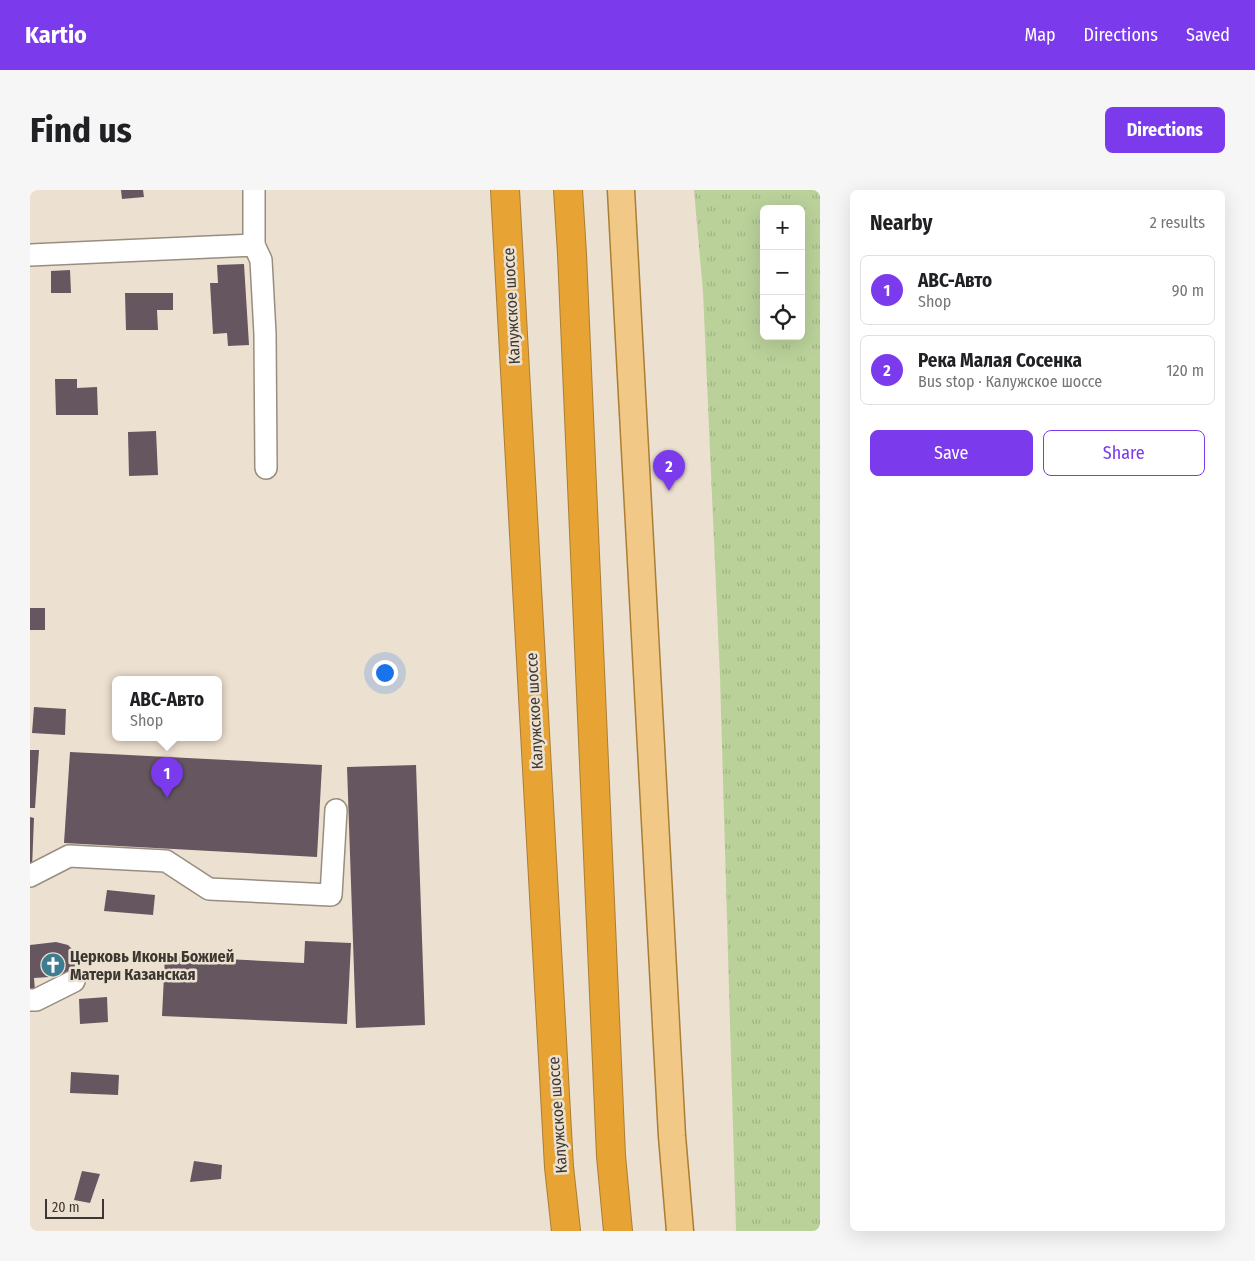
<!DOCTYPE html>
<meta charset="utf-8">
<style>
body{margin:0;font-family:"Fira Sans Condensed",sans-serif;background:#f6f6f6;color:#202124}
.controls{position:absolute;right:15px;top:15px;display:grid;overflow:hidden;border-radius:8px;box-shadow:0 5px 20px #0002}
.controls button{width:45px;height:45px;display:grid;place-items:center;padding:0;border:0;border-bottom:1px solid #e0e0e0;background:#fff;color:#202124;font:25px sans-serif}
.scale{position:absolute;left:15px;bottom:12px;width:59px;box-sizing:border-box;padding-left:5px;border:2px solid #3c3731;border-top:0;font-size:14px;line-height:18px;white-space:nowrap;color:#3c3731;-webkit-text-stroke:4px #ece0d0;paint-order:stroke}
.you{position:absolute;left:354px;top:482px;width:18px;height:18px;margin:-12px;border:4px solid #fff;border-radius:50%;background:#1a73e8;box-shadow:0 0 0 8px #1a73e833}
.badge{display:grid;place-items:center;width:32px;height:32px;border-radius:50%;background:#7c3aed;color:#fff;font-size:16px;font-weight:700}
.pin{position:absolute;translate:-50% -41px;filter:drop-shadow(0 1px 2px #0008)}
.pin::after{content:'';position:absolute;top:26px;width:18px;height:15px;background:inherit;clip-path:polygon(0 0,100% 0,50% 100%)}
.popup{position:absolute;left:82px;top:486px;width:110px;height:65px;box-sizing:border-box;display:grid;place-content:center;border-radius:8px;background:#fff;filter:drop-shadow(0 1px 4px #0005);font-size:16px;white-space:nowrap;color:#757577}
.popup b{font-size:19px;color:#202124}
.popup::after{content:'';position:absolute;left:50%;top:100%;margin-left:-10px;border:10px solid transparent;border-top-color:#fff}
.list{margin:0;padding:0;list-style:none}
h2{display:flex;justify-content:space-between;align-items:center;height:65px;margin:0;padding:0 20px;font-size:21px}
h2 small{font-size:16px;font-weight:400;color:#757577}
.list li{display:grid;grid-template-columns:32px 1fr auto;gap:15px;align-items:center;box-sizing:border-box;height:70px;margin:0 10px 10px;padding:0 10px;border:1px solid #e0e0e0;border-radius:8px}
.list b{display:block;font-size:19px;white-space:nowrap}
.list p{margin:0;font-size:16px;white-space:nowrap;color:#757577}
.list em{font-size:16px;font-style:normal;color:#757577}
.actions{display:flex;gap:10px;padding:15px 20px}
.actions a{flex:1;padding:11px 0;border:1px solid #7c3aed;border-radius:8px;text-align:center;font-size:18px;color:#7c3aed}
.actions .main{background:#7c3aed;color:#fff}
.icon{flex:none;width:28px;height:28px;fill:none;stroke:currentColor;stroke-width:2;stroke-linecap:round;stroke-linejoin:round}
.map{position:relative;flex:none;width:790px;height:1041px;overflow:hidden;border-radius:8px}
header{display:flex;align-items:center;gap:30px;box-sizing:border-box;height:70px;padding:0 25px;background:#7c3aed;color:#fff}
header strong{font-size:24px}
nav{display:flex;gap:28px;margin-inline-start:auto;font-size:18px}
.intro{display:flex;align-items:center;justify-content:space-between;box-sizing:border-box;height:120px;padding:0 30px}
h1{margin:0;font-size:35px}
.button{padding:12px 22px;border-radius:8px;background:#7c3aed;color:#fff;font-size:18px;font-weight:700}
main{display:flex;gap:30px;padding:0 30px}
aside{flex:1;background:#fff;border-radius:8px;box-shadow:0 5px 20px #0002}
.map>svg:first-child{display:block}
.grass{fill:url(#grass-tufts);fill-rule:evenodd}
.building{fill:#65565f}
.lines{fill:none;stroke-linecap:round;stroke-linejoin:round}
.minor-casing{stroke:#988e7f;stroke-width:24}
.major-casing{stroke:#ab7e34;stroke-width:29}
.highway-casing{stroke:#ab7e34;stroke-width:30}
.minor{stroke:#fff;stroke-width:21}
.major{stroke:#f1c886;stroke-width:26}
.highway{stroke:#e7a435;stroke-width:28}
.labels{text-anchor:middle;stroke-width:5;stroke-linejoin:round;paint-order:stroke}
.street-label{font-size:16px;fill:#3c3731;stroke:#ece0d0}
.poi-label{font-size:16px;font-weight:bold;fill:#3c3731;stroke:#ece0d0;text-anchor:start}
</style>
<header>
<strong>Kartio</strong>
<nav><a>Map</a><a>Directions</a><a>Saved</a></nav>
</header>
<div class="intro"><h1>Find us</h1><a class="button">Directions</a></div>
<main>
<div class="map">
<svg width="790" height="1041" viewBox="0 0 790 1041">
<defs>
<pattern id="grass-tufts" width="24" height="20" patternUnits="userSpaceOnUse" patternTransform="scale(1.25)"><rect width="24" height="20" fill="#bad19a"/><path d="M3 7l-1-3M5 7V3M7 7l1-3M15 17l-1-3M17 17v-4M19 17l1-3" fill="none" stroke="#a1b485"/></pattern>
</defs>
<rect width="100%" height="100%" fill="#ece0d0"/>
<path class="grass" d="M664,0H790V1041H706L690,487L673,102ZM734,19H771V146H734Z"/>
<g class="building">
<path d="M91,0H113L114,7L92,9Z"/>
<path d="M214,74L219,155L198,156L197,143L183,144L180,93H188L187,75Z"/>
<path d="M40,80L41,103H21V81Z"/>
<path d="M95,103H143V120H127L128,140H96Z"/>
<path d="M25,189H47V198L67,197L68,225H26Z"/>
<path d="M126,241L128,285L99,286L98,242Z"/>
<rect x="0" y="418" width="15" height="22"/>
<path d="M4,517L36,519L35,545L2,543Z"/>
<path d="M0,560H9L5,618H0Z"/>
<path d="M40,562L292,575L287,667L34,653Z"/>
<path d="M386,575L395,835L326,838L317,577Z"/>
<path d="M0,627L4,628L2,678H0Z"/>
<path d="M77,700L125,705L123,725L74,721Z"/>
<path d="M275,751L321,753L317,834L132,826L135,766L274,773Z"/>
<path d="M26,752L38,755L44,761L46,771L44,779L35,786L4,788L5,801L0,802V755Z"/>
<path d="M77,807L78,832L50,834L49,809Z"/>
<path d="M41,882L89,885L88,905L40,903Z"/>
<path d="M164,971L192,975L191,989L160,992Z"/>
<path d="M52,981L70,984L60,1013L44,1010Z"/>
</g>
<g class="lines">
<defs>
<g id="minor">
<path d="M224,0V55"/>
<path d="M0,65L224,55L231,70L235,144L236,278"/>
<path d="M0,686L39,666L136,671L179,699L301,705L306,620"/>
<path d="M0,810H6L44,791"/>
</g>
<path id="major" d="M591,0L642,946L650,1041"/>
<g id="highway">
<path d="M475,0L529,977L536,1041"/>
<path d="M538,0L542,64L581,966L588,1041"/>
</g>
</defs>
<use href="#minor" class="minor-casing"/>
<use href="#major" class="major-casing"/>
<use href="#highway" class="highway-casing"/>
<use href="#minor" class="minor"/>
<use href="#major" class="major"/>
<use href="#highway" class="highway"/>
</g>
<defs>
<symbol id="church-disc" viewBox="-11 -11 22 22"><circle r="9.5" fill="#3e7c92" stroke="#ece0d0"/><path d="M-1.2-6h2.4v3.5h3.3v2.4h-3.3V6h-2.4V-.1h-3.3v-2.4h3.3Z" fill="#fff"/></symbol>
</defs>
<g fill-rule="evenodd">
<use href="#church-disc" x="9" y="761" width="28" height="28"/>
</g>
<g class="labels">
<g class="street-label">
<text transform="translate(481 116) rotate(-93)" y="6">Калужское шоссе</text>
<text transform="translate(504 521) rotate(-93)" y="6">Калужское шоссе</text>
<text transform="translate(527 925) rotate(-94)" y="6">Калужское шоссе</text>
</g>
<g class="poi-label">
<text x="40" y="772">Церковь Иконы Божией<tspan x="40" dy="18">Матери Казанская</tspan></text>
</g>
</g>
</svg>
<div class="controls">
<button>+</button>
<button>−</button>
<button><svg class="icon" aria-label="locate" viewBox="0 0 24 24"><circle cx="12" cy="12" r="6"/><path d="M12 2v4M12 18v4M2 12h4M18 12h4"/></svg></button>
</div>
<div class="scale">20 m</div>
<div class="you"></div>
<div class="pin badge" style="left:137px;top:608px">1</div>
<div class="popup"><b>АВС-Авто</b>Shop</div>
<div class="pin badge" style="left:639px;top:301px">2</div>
</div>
<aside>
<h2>Nearby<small>2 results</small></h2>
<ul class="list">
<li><span class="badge">1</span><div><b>АВС-Авто</b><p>Shop</p></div><em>90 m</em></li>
<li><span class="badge">2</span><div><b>Река Малая Сосенка</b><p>Bus stop · Калужское шоссе</p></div><em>120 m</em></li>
</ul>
<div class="actions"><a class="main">Save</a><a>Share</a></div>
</aside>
</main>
